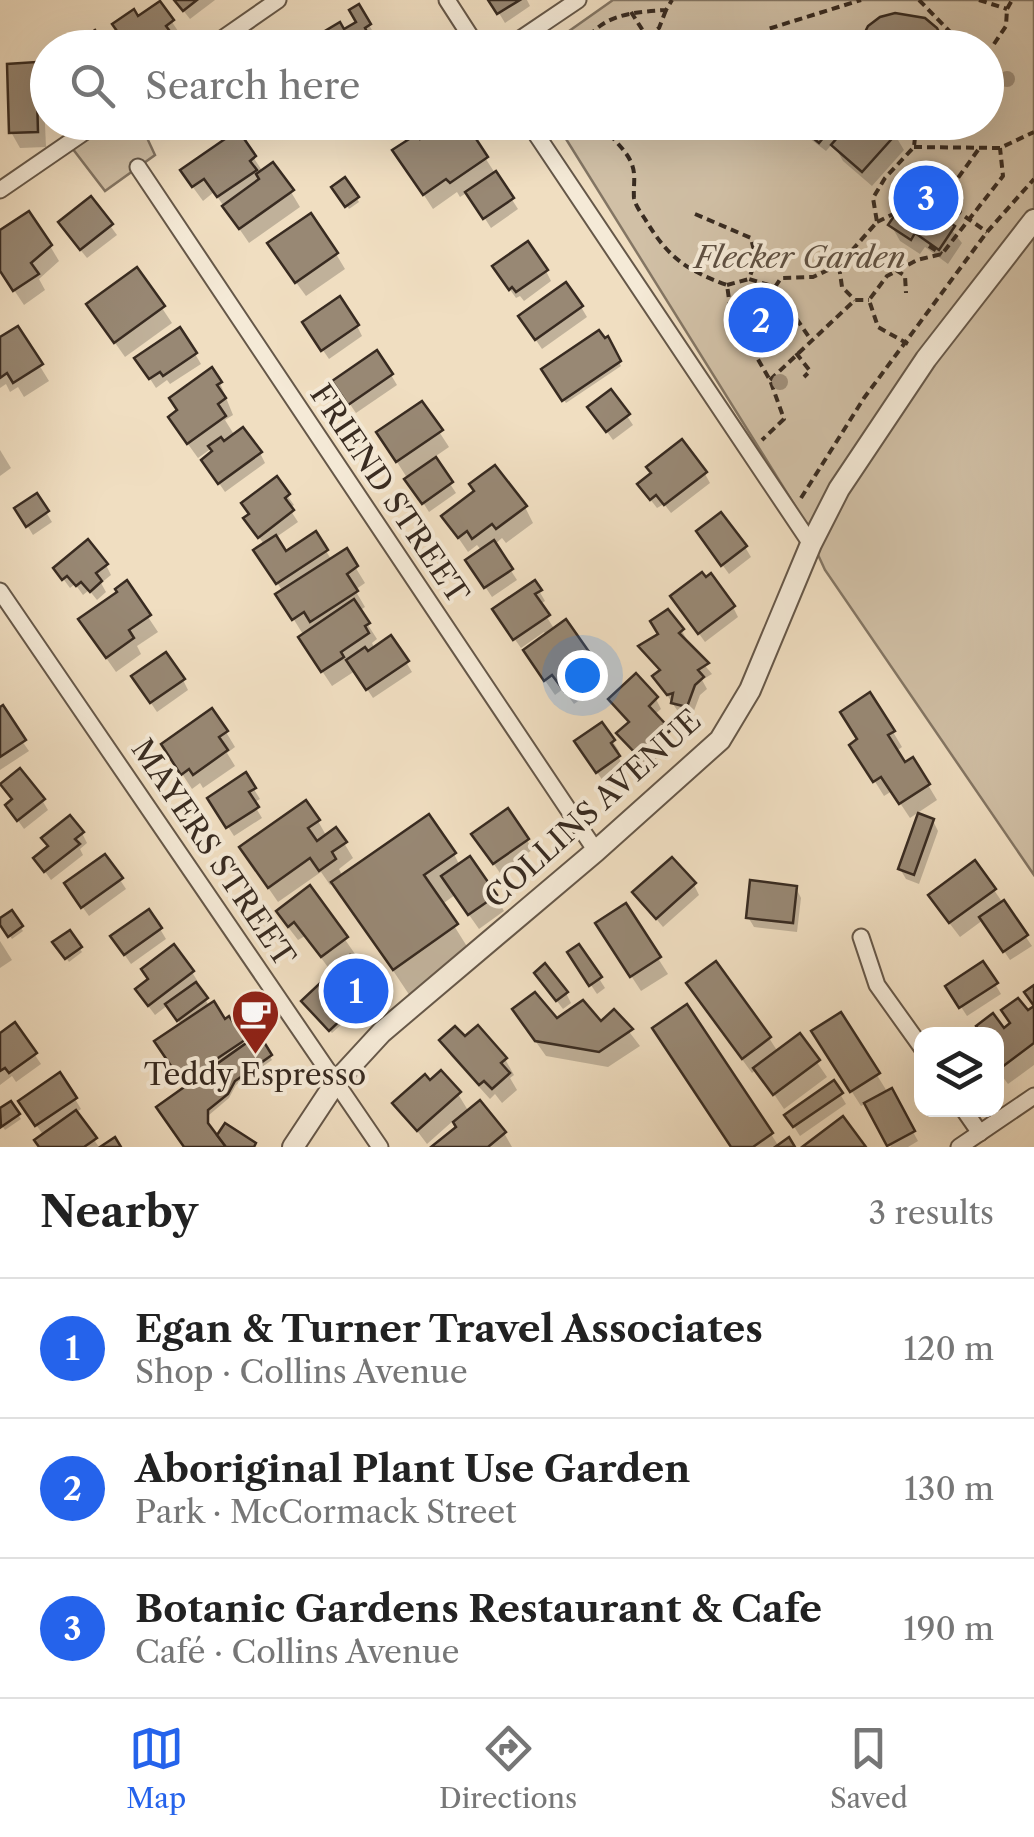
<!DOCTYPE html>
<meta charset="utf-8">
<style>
body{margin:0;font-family:"Libre Caslon Text",serif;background:#f2f2f2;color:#222}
.controls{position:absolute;right:30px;bottom:30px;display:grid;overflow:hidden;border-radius:20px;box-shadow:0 10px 40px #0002}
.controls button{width:90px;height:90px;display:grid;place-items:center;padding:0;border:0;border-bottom:2px solid #e0e0e0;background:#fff;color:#222;font:50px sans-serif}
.you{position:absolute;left:582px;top:675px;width:35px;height:35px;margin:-25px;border:8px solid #fff;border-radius:50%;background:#1a73e8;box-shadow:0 0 0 15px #1a73e833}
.badge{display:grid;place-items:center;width:65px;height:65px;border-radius:50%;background:#2563eb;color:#fff;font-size:32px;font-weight:700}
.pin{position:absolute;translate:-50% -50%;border:5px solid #fff;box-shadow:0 2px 10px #0006}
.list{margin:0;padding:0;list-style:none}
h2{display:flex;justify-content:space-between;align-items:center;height:130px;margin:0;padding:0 40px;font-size:42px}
h2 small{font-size:32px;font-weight:400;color:#767676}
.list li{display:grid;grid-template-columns:65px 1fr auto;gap:30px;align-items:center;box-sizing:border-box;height:140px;padding:0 40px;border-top:2px solid #e0e0e0}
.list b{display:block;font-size:38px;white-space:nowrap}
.list p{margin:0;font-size:32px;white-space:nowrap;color:#767676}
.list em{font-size:32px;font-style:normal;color:#767676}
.icon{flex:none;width:55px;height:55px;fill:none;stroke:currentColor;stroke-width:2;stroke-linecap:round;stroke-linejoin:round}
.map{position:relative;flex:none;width:1034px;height:1147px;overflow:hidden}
.search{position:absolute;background:#fff;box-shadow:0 10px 40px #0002;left:30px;right:30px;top:30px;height:110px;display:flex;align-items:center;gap:25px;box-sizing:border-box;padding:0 35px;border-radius:55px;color:#767676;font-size:38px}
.sheet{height:550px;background:#fff}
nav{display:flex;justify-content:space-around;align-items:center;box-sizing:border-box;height:140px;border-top:2px solid #e0e0e0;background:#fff;font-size:28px;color:#767676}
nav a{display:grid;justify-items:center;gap:5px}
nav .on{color:#2563eb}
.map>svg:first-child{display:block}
.green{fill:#d1c0a6;stroke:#847664;stroke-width:2.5}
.shadow{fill:#0003}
.building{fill:#988874;stroke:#382b21;stroke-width:2.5}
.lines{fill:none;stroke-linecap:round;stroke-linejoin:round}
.minor-casing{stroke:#665849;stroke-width:19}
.tertiary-casing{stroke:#665849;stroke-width:24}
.path{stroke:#382b21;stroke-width:4;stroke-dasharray:8 5;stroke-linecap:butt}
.minor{stroke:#f5ead7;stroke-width:15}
.tertiary{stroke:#f5ead7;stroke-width:20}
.tree{fill:#a0907b}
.labels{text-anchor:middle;stroke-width:8;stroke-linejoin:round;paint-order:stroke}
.park-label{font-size:30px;font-style:italic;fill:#5e5042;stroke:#f5ead7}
.street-label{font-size:30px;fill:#382b21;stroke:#f5ead7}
.poi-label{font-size:30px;fill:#382b21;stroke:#f5ead7}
</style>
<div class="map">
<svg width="1034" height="1147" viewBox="0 0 1034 1147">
<rect width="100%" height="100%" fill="#f0dec1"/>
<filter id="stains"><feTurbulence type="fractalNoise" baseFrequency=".002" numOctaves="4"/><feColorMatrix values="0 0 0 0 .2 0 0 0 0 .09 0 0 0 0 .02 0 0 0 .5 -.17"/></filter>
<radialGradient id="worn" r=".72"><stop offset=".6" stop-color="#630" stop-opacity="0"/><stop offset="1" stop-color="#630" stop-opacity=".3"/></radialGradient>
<g class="green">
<path d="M613,0H1034V875L825,570L797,509L556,123L986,122V48H545Z"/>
<path d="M99,123H140L155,155L105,191L69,144Z"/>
</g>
<g class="shadow">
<path d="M175,0H215L190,19Z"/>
<path d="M491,0H527L530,6L505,23Z"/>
<path d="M160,4L178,31L170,36L175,45L131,48L137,19Z"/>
<path d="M358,7L375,35L369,39L343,32L359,23Z"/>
<path d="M34,65L43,80L46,147L20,148L11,132Z"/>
<path d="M462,122L518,209L491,228L468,192L460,197L457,192L433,209L405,166L433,140Z"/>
<path d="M795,122H881L895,135L904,150L872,186L843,161L833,143L826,151L800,131Z"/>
<path d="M237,133L263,172L291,192L300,207L249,243L214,192L203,201L192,186Z"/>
<path d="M345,180L359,202L349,209L335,187Z"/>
<path d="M955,185L964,200L947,224L962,243L948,264L925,247L920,254L900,241L891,225Z"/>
<path d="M90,199L117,235L87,258L66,232Z"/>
<path d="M0,233L50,246L59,261L39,279L45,290L24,305L0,269Z"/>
<path d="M336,254L345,269L306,296L279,259Z"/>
<path d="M137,271L172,323L125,357L99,320Z"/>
<path d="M546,271L551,281L524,301L520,296L516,298L501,277Z"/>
<path d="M581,307L587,317L542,349L527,327Z"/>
<path d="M357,326L362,336L329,359L311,333Z"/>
<path d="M17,329L49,381L24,397L18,387L10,392L6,384L0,388V340Z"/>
<path d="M607,340L621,366L566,403L544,370Z"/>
<path d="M195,354L201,364L170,384L167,380L156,388L143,368Z"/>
<path d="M391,375L397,385L356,413L341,391Z"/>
<path d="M220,383L233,415L225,420L235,436L260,453L265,463L225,492L210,470L215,453L212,448L198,458L180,433L179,411Z"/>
<path d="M611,392L633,425L613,440L596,417Z"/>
<path d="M421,404L449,447L433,458L456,493L429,512L388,448Z"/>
<path d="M0,450L11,468L0,476Z"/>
<path d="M705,474L710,483L671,513L664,504L657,508L646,494Z"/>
<path d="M276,480L294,505L289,508L298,522L275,538L285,554L316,534L332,561L346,552L365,583L355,590L365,607L359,611L377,639L372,643L375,649L406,662L412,672L373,698L355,671L332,686L310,653L304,636L288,610L283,592L257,551L265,545L252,529Z"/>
<path d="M36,496L52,522L33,535L17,509Z"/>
<path d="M525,507L533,523L506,543L502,538L494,545L517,580L492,597L474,570L482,551L477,545L468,552L444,517Z"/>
<path d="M705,541L745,547L751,557L729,574Z"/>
<path d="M106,565L111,575L101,583L106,592L97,600L89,590L83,595L75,584L70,588L56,569Z"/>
<path d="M126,584L158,632L137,646L141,654L116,672L90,635Z"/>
<path d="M535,584L545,601L539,605L555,630L597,667L606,682L574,704L563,689L555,695L535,666L547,636L544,632L521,648L501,620Z"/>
<path d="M679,606L733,607L738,617L705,642Z"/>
<path d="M682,631L687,640L685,642L712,674L702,680L707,689L700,695L692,716L679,713L661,686V672L642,647L661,635Z"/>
<path d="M183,680L188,690L157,712L140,687Z"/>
<path d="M611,699H656L661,709L654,715L674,742L647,767L620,733L630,724Z"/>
<path d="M0,710L29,751L0,770Z"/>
<path d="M602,725L619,751L616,753L624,767L603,781L583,752Z"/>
<path d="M226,732L235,747L227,753L235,766L203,788L200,783L192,789L173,760Z"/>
<path d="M893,732L902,747L895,752L904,766L928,785L937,800L910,818L892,791L884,796L852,745Z"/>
<path d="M245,775L260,799L253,803L262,818L234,836L210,799Z"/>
<path d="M42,800L48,810L24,829L14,815Z"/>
<path d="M318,821L327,837L344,843L353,858L339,869L343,877L454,854L460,866L495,896L504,911L479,929L455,895L441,905L473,956L412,999L334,882L330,885L321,872L278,902L251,863Z"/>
<path d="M933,821L938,831L919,884L906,879L900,869Z"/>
<path d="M82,833L87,843L80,849L83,855L51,880L36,859Z"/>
<path d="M527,840L532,850L500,873L480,844Z"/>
<path d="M105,857L126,889L89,916L73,894Z"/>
<path d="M694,885L699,895L663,927L635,893Z"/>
<path d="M796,888L801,898L797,932L754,927L748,917Z"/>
<path d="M310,889L355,954L349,958L378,991L332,1033L306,1005L333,974L305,936L298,940L288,927Z"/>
<path d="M994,890L1032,946L1010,960L983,920L960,937L940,911Z"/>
<path d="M625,907L668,974L641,991L607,939Z"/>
<path d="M11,913L23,931L12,939L0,921Z"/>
<path d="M160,929L166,939L131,964L119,947Z"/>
<path d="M69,933L82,952L69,962L56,943Z"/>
<path d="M0,941L12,960L0,968Z"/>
<path d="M579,947L605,988L597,994L576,963Z"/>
<path d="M983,964L1001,994L967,1016L948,987Z"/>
<path d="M192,972L198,982L195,984L210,1007L224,1022L229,1019L246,1047L259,1038L272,1060L236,1085L229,1098L209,1115V1129L186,1147L187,1088L166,1057L182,1026L168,1005L155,1015L143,999Z"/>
<path d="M543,983L566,993L571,1003L563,1009Z"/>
<path d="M698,999L769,1038L778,1052L799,1036L827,1077L784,1109L757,1069L752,1073Z"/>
<path d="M1034,1009V1065L1008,1084L996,1068V1034H984L979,1026L1003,1031Z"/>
<path d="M614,1012L640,1046L608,1067L546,1056L524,1025L557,1022L600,1025Z"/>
<path d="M840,1015L888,1093L891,1092L918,1141L908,1147H891L867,1103L861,1106L823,1047Z"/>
<path d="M15,1026L41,1064L16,1082L12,1076L0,1085V1036Z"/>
<path d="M442,1040H465L505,1059L514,1075L510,1078L517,1090L502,1103L495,1094L490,1099L451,1056Z"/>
<path d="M834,1084L846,1104L800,1136L793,1125Z"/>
<path d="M458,1094L469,1112L504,1133L512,1147H435L458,1128L454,1120L427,1144L396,1103Z"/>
<path d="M75,1099L81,1109L75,1113L99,1147H41L44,1136L27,1112Z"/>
<path d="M11,1104L21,1119L5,1130L0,1123V1112Z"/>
<path d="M771,1134L779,1147H732Z"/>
</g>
<g class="building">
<path d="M174,0H197L183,11Z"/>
<path d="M488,0H520L497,14Z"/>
<path d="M160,1L174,20L166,26L172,34L153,48H129L112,24L134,9L138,16Z"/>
<path d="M359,4L371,24L365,28L376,48H336L325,31L340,22L344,29L356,22L349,10Z"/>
<path d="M895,13L925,18L937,28L947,48H857L868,26L880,17Z"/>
<path d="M95,30L106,48H69V47Z"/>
<path d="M36,62L38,132L9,133L7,64Z"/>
<path d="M454,122H465L488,157L450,183L446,179L423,195L392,150L417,134L420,139L430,132L433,137Z"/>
<path d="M794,122H836L819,143Z"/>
<path d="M851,122H885L897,133L862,172L831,145Z"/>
<path d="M238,130L256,156L250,161L257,170L217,197L204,179L192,187L180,170Z"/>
<path d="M273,162L294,190L239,229L222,206L259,179L256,174Z"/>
<path d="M929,165L957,183L936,213L955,226L939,250L915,233L911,240L888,225Z"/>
<path d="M496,171L514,198L483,219L465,192Z"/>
<path d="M345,177L359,197L345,207L331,187Z"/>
<path d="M91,196L113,224L80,250L58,222Z"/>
<path d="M29,211L52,245L31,263L39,274L13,291L0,271V230Z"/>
<path d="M311,213L338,253L295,283L267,243Z"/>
<path d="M528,241L548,270L516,292L512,287L509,290L492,266Z"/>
<path d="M137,267L165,306L114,343L86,304Z"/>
<path d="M566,282L583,306L535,340L518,316Z"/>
<path d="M340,296L359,325L321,351L302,322Z"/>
<path d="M18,326L43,364L13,383L7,373L0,378V337Z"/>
<path d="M180,327L197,353L163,376L160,372L149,379L134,358Z"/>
<path d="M599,330L605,338L608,336L621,361L562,401L541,369Z"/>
<path d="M377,350L393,374L348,405L332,381Z"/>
<path d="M212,367L222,382L217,385L226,398L218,404L226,416L187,444L168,417L177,410L169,398Z"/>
<path d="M611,389L630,414L606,432L587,407Z"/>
<path d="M422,401L443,430L396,462L376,432Z"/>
<path d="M243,427L262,452L218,484L201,460L212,451L208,446L221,437L224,441Z"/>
<path d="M682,439L707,472L664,505L656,495L650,500L637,484L651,473L646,467Z"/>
<path d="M436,457L453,482L422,504L404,479Z"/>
<path d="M495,465L527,506L496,529L492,524L472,539L467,531L458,538L441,516L474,491L469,484Z"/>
<path d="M277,476L290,494L285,498L294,510L258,538L243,518L249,514L241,503Z"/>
<path d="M37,493L49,511L26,527L14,508Z"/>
<path d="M721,512L747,546L721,566L696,531Z"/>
<path d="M316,531L328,550L276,584L253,550L276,535L286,551Z"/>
<path d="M88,539L108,564L96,573L102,581L90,592L81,582L76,586L67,576L62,580L53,568Z"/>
<path d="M494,540L513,569L484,588L465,560Z"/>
<path d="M347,548L358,566L347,574L358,591L310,622L304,612L292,620L275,594Z"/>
<path d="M702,572L706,577L711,573L735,606L698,634L670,596Z"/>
<path d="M127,580L151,615L129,630L134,638L106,658L78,619L117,592L115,589Z"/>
<path d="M535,580L542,590L535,594L550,615L513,640L492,609Z"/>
<path d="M354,599L370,623L365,626L369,633L341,652L344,657L321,672L298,637Z"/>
<path d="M668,609L684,629L679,633L709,663L698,670L704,677L695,685L687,707L671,703L673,693L667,695L652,676L660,670L638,646L658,634L650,621Z"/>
<path d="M566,619L599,666L564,691L552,675L544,681L523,650Z"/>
<path d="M391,635L409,661L366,690L346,660L365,647L368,651Z"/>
<path d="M166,652L185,679L150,703L131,676Z"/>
<path d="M636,673L658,697L649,706L671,730L640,758L616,733L629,722L608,699Z"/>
<path d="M870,692L895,731L888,735L905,762L913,757L930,784L899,804L881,777L873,782L849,745L857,739L840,712Z"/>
<path d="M3,705L26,740L0,757V707Z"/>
<path d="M212,708L228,731L219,737L228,750L193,775L189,769L181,775L161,744Z"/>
<path d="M602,722L615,740L611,743L620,756L596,773L574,741Z"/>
<path d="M20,768L45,799L17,821L5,805L12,799L0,784Z"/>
<path d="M246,772L256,788L249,792L259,807L226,828L207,798Z"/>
<path d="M306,800L320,820L308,828L317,841L336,827L347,842L332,852L336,859L319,871L310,858L268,888L239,847Z"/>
<path d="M508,808L529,839L493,864L471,834Z"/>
<path d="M918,813L934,819L914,875L898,869Z"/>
<path d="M429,814L456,853L424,875L458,924L393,970L331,882Z"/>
<path d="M70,815L84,832L75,839L80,844L44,872L33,858L48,846L41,838Z"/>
<path d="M105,854L123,878L81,908L64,883Z"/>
<path d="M470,856L497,895L468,915L441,876Z"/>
<path d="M672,857L696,883L656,919L632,892Z"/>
<path d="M975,860L996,889L949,923L928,895Z"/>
<path d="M750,880L797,886L793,923L746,918Z"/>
<path d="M310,885L348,937L321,957L294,922L288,927L276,911Z"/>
<path d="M1004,900L1028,935L1003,952L979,917Z"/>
<path d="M626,903L661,957L630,977L595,923Z"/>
<path d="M149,909L162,928L124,955L110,936Z"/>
<path d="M12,910L23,926L8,937L0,925V918Z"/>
<path d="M70,930L82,947L65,959L52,942Z"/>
<path d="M174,944L194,971L148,1006L135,989L148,979L141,969Z"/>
<path d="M579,944L602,977L589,986L567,952Z"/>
<path d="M350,955L378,985L329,1031L301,1001Z"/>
<path d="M716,961L771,1037L742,1059L686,983Z"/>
<path d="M983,961L998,983L959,1008L945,986Z"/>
<path d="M545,963L568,992L556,1001L534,973Z"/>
<path d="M196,982L208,998L177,1021L165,1004Z"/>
<path d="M1034,985V1043L998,1070L996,1034H982L976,1026L993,1013L1004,1028L1010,1023L1001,1010L1018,998L1028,1010L1034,1006L1024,992Z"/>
<path d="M535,992L557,1018L583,1000L601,1021L614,1009L633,1029L599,1052L535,1041L512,1009Z"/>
<path d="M214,1001L225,1019L229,1016L245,1040L182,1082L154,1041Z"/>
<path d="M687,1004L773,1133L753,1147H731L652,1028Z"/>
<path d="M841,1012L880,1073L850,1092L811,1031Z"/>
<path d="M15,1022L37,1053L9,1073L5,1068L0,1071V1033Z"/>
<path d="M478,1025L507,1058L501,1063L510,1073L492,1089L484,1081L479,1085L439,1040L455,1026L465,1036Z"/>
<path d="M800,1033L820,1060L773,1095L753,1068Z"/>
<path d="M259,1034L272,1055L235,1081L228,1094L208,1110V1123L226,1147H184L156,1107Z"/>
<path d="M441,1070L461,1092L417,1131L392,1103L425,1074L430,1080Z"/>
<path d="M60,1072L77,1098L35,1126L18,1101Z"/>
<path d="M834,1080L843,1093L793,1127L784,1115Z"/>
<path d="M892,1088L915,1131L887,1146L864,1103Z"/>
<path d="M480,1100L506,1132L488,1147H431L456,1127L453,1122Z"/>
<path d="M11,1101L20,1114L1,1127L0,1108Z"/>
<path d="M76,1110L97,1138L84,1147H39L34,1140Z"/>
<path d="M843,1116L866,1147H802Z"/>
<path d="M225,1123L256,1143L254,1147H226L217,1135Z"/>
<path d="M115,1137L121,1147H100Z"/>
<path d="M789,1137L795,1147H775Z"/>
</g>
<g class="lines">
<defs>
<g id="minor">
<path d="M447,0L478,48"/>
<path d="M209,48L278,0"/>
<path d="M507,48L578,0"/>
<path d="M528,122L811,544"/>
<path d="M138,167L596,851"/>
<path d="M0,190L99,122"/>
<path d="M0,591L380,1147"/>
<path d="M861,937L877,985L922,1048"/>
<path d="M964,1110L980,1133"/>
<path d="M959,1147L1034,1096"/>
</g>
<path id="tertiary" d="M293,1147L336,1082L382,1032L596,851L720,740L750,690L811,544L839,489L926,359L1034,220"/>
</defs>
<use href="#minor" class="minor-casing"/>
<use href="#tertiary" class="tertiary-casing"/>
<g class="path">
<path d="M919,0L959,41V48"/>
<path d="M979,0L1007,9"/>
<path d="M631,12L654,48"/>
<path d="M647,37L659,28L666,10"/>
<path d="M587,39L626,37L623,48"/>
<path d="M994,44L1006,26L1007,9L1012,0"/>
<path d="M583,48C597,14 634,12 666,10L672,0"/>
<path d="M719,48L725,40L748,33L758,39"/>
<path d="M753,48L768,29L861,0"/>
<path d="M580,122L589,136L600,138L606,134"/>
<path d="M604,122C609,138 623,146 630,160C637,173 633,185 634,198C635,205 641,213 645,219C667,256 685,270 727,285L731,313L770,380L784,419L762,440"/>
<path d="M901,127L909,122"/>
<path d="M914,147L1000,148L1034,132"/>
<path d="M978,150L953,185L960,213L987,232"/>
<path d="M695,214L751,238L756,259L749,279L775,287L811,340"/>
<path d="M877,222L953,185"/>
<path d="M929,246L942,254"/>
<path d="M839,266L842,287L855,300"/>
<path d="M896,270L905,276L906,293"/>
<path d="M727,285L749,279"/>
<path d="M775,287L781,278L813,277L839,265L877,222L873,198L885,178L914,147L915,137L923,122"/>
<path d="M908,344L878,327L869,300L887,276L917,260L942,254L1003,176L1000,148"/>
<path d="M796,353L810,371L804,377"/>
<path d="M770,380L855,300H869"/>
<path d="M801,498L864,398L987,232L1034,179"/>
</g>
<use href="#minor" class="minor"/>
<use href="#tertiary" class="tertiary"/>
</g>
<g class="tree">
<circle cx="1007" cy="79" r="8"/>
<circle cx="780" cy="382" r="8"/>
</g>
<defs>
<symbol id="cafe-pin" viewBox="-11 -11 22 30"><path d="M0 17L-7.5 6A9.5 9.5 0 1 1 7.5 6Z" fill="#8f2418" stroke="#f5ead7"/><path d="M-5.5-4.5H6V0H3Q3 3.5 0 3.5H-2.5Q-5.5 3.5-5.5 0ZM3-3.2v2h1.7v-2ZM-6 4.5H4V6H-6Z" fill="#fff"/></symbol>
</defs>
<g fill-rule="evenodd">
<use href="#cafe-pin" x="228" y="986" width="55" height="75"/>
</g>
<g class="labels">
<g class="park-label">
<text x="800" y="268">Flecker Garden</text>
</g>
<g class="street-label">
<text transform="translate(389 494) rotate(56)" y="10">FRIEND STREET</text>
<text transform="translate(593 809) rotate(-42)" y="10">COLLINS AVENUE</text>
<text transform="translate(213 853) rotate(56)" y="10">MAYERS STREET</text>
</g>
<g class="poi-label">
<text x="255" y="1085">Teddy Espresso</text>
</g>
</g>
<rect width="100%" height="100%" filter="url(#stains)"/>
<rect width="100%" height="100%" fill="url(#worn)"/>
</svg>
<div class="controls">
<button><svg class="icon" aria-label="layers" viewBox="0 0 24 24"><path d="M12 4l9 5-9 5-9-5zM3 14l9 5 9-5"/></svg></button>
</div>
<div class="you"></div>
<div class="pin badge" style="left:356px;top:991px">1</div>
<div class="pin badge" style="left:761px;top:320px">2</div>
<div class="pin badge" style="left:926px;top:198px">3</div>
<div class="search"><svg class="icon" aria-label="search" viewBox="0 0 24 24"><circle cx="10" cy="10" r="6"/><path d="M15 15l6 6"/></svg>Search here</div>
</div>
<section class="sheet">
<h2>Nearby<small>3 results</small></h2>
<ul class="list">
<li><span class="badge">1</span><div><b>Egan &amp; Turner Travel Associates</b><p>Shop · Collins Avenue</p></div><em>120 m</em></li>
<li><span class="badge">2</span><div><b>Aboriginal Plant Use Garden</b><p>Park · McCormack Street</p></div><em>130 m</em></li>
<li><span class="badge">3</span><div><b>Botanic Gardens Restaurant &amp; Cafe</b><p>Café · Collins Avenue</p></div><em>190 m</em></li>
</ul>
</section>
<nav>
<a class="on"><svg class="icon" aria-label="map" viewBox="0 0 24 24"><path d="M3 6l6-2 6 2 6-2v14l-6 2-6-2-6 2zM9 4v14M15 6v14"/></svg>Map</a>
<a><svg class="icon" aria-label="directions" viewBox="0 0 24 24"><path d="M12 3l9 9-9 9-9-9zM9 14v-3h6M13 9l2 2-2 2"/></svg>Directions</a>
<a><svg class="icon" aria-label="saved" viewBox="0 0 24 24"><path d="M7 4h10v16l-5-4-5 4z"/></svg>Saved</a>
</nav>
